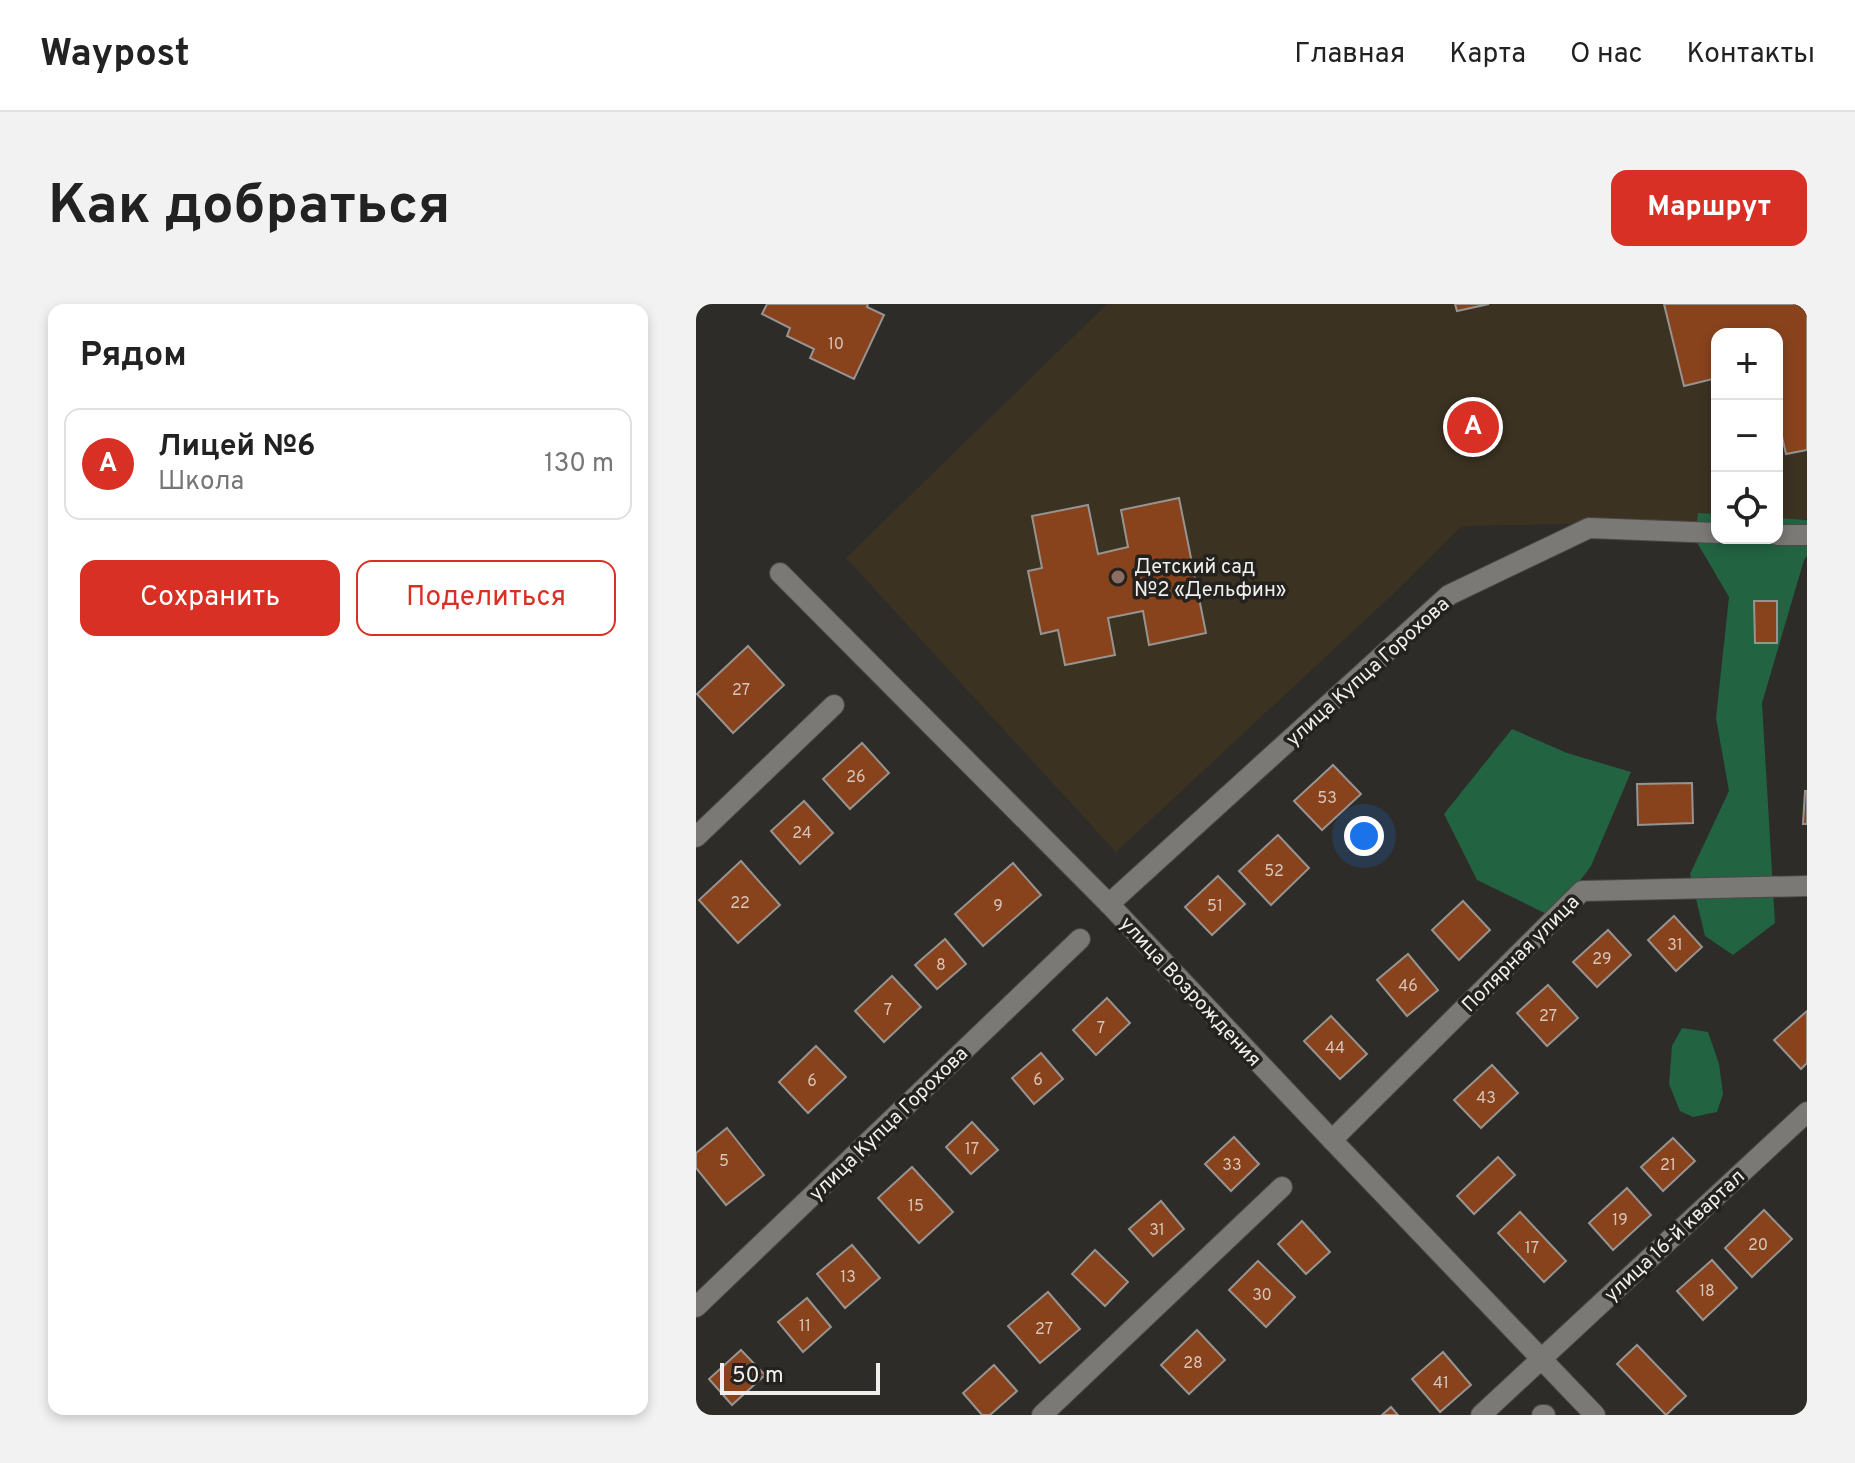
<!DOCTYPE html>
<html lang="ru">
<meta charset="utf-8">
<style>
body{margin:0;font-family:Overpass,sans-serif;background:#f2f2f2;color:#222}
.controls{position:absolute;right:24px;top:24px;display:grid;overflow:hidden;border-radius:16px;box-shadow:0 4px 12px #0003}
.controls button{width:72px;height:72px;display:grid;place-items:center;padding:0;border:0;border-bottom:2px solid #e0e0e0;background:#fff;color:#222;font:40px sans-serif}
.scale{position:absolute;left:24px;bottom:20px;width:160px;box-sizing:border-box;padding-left:8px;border:4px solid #f1efed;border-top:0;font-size:22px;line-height:28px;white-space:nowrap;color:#f1efed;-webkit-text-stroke:6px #24221f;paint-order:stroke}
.you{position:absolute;left:668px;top:532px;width:28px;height:28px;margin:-20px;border:6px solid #fff;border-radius:50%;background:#1a73e8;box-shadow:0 0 0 12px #1a73e833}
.badge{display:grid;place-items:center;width:52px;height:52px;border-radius:50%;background:#d93025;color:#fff;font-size:26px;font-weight:700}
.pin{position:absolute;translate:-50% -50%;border:4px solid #fff;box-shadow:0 2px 8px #0006}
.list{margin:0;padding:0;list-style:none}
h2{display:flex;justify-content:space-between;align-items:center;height:104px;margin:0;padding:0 32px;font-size:34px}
h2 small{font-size:26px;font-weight:400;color:#767676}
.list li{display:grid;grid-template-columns:52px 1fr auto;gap:24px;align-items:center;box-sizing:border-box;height:112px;margin:0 16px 16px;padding:0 16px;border:2px solid #e0e0e0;border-radius:16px}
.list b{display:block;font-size:30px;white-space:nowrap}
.list p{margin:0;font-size:26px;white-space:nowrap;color:#767676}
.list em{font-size:26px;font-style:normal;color:#767676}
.actions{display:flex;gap:16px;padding:24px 32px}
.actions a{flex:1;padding:18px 0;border:2px solid #d93025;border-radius:16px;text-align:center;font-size:28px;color:#d93025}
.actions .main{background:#d93025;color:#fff}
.icon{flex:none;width:44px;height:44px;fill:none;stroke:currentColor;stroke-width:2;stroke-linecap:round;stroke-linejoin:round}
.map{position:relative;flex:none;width:1111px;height:1111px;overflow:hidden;border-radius:16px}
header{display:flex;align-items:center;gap:48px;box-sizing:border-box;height:112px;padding:0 40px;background:#fff;border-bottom:2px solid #e0e0e0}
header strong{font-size:38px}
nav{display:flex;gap:44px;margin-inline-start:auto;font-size:28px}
.intro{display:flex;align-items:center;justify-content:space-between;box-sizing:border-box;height:192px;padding:0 48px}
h1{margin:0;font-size:56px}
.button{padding:20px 36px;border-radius:16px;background:#d93025;color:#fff;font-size:28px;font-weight:700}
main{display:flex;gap:48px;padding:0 48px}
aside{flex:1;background:#fff;border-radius:16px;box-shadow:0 4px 12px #0003}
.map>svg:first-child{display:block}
.education{fill:#3b3222}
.forest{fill:#226342}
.building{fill:#88431d;stroke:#979391;stroke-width:2}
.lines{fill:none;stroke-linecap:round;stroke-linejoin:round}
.minor-casing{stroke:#4b4946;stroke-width:22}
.minor{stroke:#7b7975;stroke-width:20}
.education-dot{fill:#8d6e63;stroke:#24221f;stroke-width:3}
.labels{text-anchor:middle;stroke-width:7;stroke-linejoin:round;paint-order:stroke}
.number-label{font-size:16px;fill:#d7c4b9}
.poi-label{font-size:20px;fill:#f1efed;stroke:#24221f;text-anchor:start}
.street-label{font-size:20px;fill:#f1efed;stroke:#24221f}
</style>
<header>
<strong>Waypost</strong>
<nav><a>Главная</a><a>Карта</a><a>О нас</a><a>Контакты</a></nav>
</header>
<div class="intro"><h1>Как добраться</h1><a class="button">Маршрут</a></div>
<main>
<aside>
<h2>Рядом<small></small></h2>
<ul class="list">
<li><span class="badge">A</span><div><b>Лицей №6</b><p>Школа</p></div><em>130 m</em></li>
</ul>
<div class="actions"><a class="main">Сохранить</a><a>Поделиться</a></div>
</aside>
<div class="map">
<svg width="1111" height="1111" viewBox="0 0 1111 1111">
<rect width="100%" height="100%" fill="#2d2c29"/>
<path class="education" d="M411,0H1111V215L1081,216V30H1021V217L766,222L695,292L420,548L150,254Z"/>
<g class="forest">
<path d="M1002,209L1021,210V234H1081V214L1111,216V252L1108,256L1066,399L1079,619L1037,651L1009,632L994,570L1033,487L1020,414L1033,293L999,235Z"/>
<path d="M816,425L871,449L935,468L895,562L857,613L781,576L748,510Z"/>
<path d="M986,724L1012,728L1023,760L1027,790L1021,808L997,813L984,807L973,780L976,742Z"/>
</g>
<g class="building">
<path d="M71,0H172L171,3L188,11L158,75L114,54L118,45L91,32L94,24L66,10Z"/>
<path d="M759,0H793L761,7Z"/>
<path d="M968,0H1111V146L1090,150L1081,110V30H1021V74L988,82Z"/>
<path d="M483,194L510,329L453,341L447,307L412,314L419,351L369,361L362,326L345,330L332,267L346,264L336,212L392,201L402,250L432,243L425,206Z"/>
<path d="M1058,297H1081V339H1059Z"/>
<path d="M52,342L88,381L37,429L1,390Z"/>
<path d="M166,439L193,469L154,505L127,475Z"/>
<path d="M637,461L665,490L626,526L598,497Z"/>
<path d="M996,479L997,519L942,521L941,480Z"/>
<path d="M1109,487H1111V520H1107Z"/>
<path d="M108,497L137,529L104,560L75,527Z"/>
<path d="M582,531L613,564L575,601L543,567Z"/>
<path d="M45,557L84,601L42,639L3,596Z"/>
<path d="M317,559L345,591L287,642L259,610Z"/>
<path d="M522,572L549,600L516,631L489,603Z"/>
<path d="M767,597L794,626L763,656L736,626Z"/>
<path d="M978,612L1006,643L980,667L952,636Z"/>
<path d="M912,626L935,651L901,683L877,658Z"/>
<path d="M249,635L270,660L241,685L219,661Z"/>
<path d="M712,650L742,686L711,712L681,676Z"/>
<path d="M196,672L225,703L188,738L159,707Z"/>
<path d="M852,681L882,714L851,742L821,709Z"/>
<path d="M411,694L434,719L400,751L377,726Z"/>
<path d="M1111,707V759L1105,765L1078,736Z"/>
<path d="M635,712L671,750L644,775L608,737Z"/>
<path d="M120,742L150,773L112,809L83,778Z"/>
<path d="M345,749L367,775L338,800L316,774Z"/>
<path d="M796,761L822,789L785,824L758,796Z"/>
<path d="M276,818L302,846L275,870L250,843Z"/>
<path d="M31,824L68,871L30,901L0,864V849Z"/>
<path d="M538,833L563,860L535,887L509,860Z"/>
<path d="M977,834L999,857L967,887L945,863Z"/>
<path d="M802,853L819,871L778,910L761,892Z"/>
<path d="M216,863L257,908L223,939L182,894Z"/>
<path d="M931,884L955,911L917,946L893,919Z"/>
<path d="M465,897L488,925L457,952L433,925Z"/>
<path d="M1068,906L1096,935L1056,973L1029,944Z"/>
<path d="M824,908L870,957L848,978L802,929Z"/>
<path d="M606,917L634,948L610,970L582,940Z"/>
<path d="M156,941L184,974L149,1004L121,970Z"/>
<path d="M399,946L432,978L409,1002L376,970Z"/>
<path d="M1016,956L1041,984L1007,1016L981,987Z"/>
<path d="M562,957L599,993L570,1023L533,986Z"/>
<path d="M352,988L384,1025L344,1059L312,1022Z"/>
<path d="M111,994L135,1023L107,1048L82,1018Z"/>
<path d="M501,1026L529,1056L493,1090L465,1061Z"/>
<path d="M941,1041L990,1092L970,1111L921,1060Z"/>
<path d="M45,1046L69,1071L36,1101L13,1075Z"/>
<path d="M747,1048L775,1081L744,1108L716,1075Z"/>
<path d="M298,1061L321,1087L294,1111H286L267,1089Z"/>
<path d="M695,1103L702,1111H686Z"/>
</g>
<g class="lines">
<defs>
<g id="minor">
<path d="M1081,231H1111"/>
<path d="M84,269L413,600L636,836L899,1111"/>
<path d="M0,533L138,401"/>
<path d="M413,600L753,291L893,224L1021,229"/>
<path d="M636,836L886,587L1111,582"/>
<path d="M0,1003L384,635"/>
<path d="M346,1111L586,883"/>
<path d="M785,1111L1111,808"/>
<path d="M846,1111H849"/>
</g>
</defs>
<use href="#minor" class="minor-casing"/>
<use href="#minor" class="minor"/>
</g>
<circle class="education-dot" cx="422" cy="273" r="8"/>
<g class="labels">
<g class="number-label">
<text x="140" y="45">10</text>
<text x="45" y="391">27</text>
<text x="160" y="478">26</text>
<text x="631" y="499">53</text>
<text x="106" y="534">24</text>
<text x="578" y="572">52</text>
<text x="44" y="604">22</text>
<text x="302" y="607">9</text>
<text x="519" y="607">51</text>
<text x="979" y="646">31</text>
<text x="906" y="660">29</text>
<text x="245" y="666">8</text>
<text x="712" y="687">46</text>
<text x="192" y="711">7</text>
<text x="852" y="717">27</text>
<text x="405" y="729">7</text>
<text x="639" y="749">44</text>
<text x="342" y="781">6</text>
<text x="116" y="782">6</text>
<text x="790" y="799">43</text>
<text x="276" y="850">17</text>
<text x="28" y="862">5</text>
<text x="536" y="866">33</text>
<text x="972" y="866">21</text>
<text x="220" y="907">15</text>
<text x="924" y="921">19</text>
<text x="461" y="931">31</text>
<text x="1062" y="946">20</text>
<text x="836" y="949">17</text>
<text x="152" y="978">13</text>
<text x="1011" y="992">18</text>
<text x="566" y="996">30</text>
<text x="109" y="1027">11</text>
<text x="348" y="1030">27</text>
<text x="497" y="1064">28</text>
<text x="745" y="1084">41</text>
</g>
<g class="poi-label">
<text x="438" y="269">Детский сад<tspan x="438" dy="23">№2 «Дельфин»</tspan></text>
</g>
<g class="street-label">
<text transform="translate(671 367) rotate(-42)" y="7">улица Купца Горохова</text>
<text transform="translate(824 649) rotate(-45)" y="7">Полярная улица</text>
<text transform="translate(495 687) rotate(47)" y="7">улица Возрождения</text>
<text transform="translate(192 819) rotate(-44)" y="7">улица Купца Горохова</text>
<text transform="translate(978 931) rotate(-43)" y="7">улица 16-й квартал</text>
</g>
</g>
</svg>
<div class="controls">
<button>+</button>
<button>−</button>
<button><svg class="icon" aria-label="locate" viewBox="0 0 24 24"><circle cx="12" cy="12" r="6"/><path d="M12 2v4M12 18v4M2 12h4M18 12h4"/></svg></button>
</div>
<div class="scale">50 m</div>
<div class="you"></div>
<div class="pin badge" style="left:777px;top:123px">A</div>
</div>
</main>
